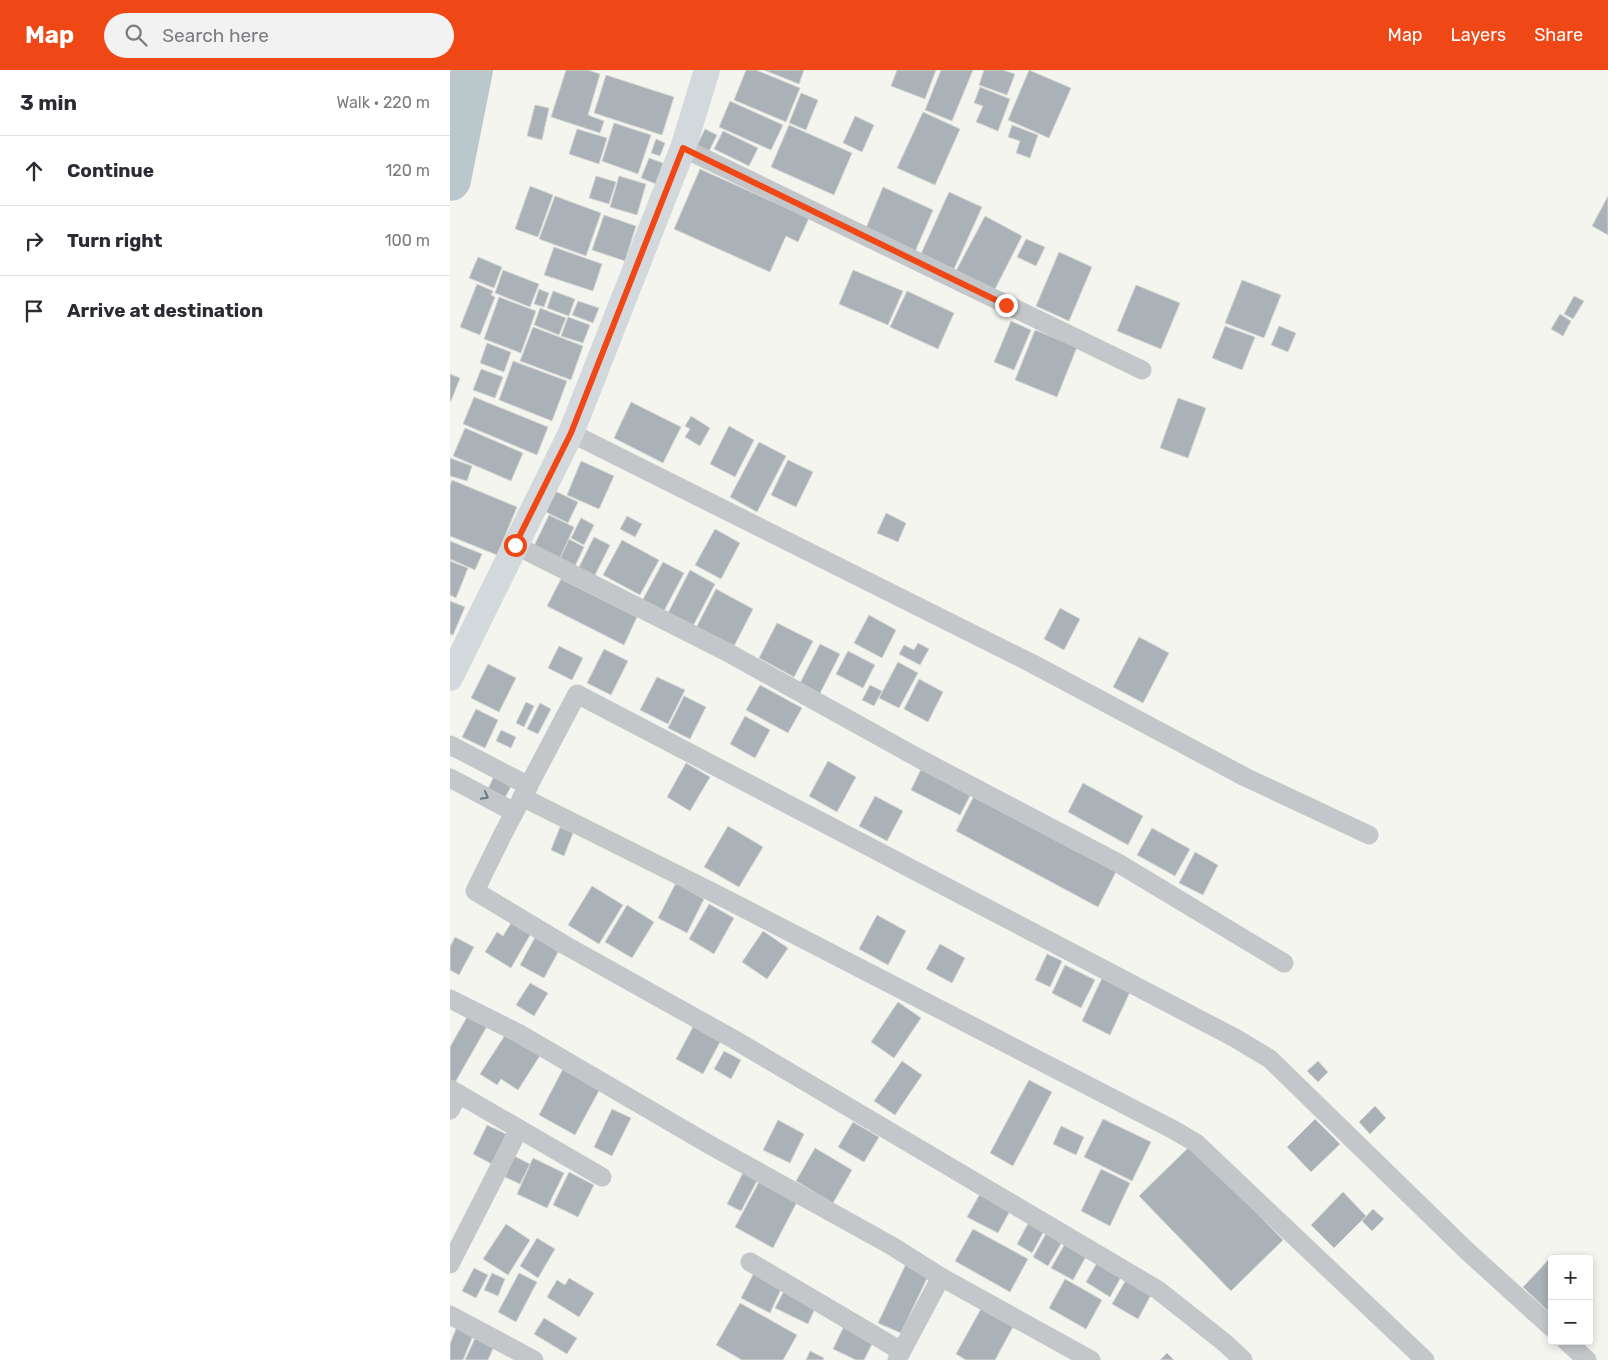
<!DOCTYPE html>
<meta charset="utf-8">
<style>
body{margin:0;font-family:Rubik,sans-serif;background:#f2f2f3;color:#2b2b33}
.controls{position:absolute;right:15px;bottom:15px;display:grid;overflow:hidden;border-radius:5px;box-shadow:0 2px 8px #0003}
.controls button{width:45px;height:45px;display:grid;place-items:center;padding:0;border:0;border-bottom:1px solid #e1e1e2;background:#fff;color:#2b2b33;font:25px sans-serif}
.stop{position:absolute;width:15px;height:15px;margin:-11px;border:4px solid #ef4715;border-radius:50%;background:#fff}
.stop.end{background:#ef4715;border-color:#fff;box-shadow:0 1px 5px #0008}
.list{margin:0;padding:0;list-style:none}
h2{display:flex;justify-content:space-between;align-items:center;height:65px;margin:0;padding:0 20px;font-size:21px}
h2 small{font-size:16px;font-weight:400;color:#7c7c81}
.list li{display:grid;grid-template-columns:32px 1fr auto;gap:15px;align-items:center;box-sizing:border-box;height:70px;padding:0 20px;border-top:1px solid #e1e1e2}
.list b{display:block;font-size:19px;white-space:nowrap}
.list em{font-size:16px;font-style:normal;color:#7c7c81}
.icon{flex:none;width:28px;height:28px;fill:none;stroke:currentColor;stroke-width:2;stroke-linecap:round;stroke-linejoin:round}
.map{position:relative;flex:none;width:1158px;height:1290px;overflow:hidden}
header{display:flex;align-items:center;gap:30px;box-sizing:border-box;height:70px;padding:0 25px;background:#ef4715;color:#fff}
header strong{font-size:24px}
nav{display:flex;gap:28px;margin-inline-start:auto;font-size:18px}
.search{width:350px;height:45px;background:#f2f2f3;display:flex;align-items:center;gap:12px;box-sizing:border-box;padding:0 18px;border-radius:28px;color:#7c7c81;font-size:19px}
main{display:flex}
aside{flex:1;background:#fff}
.map>svg:first-child{display:block}
.lines{fill:none;stroke-linecap:round;stroke-linejoin:round}
.river{stroke:#bac7cb;stroke-width:42}
.building{fill:#aab2b7;stroke:#d5d5d3}
.street{stroke:#c3c7ca;stroke-width:19}
.secondary{stroke:#d2d8dc;stroke-width:26}
.oneway{stroke:#667887}
.route{stroke:#ef4715;stroke-width:6}
</style>
<header>
<strong>Map</strong>
<div class="search"><svg class="icon" aria-label="search" viewBox="0 0 24 24"><circle cx="10" cy="10" r="6"/><path d="M15 15l6 6"/></svg>Search here</div>
<nav><a>Map</a><a>Layers</a><a>Share</a></nav>
</header>
<main>
<aside>
<h2>3 min<small>Walk · 220 m</small></h2>
<ul class="list">
<li><svg class="icon" aria-label="ahead" viewBox="0 0 24 24"><path d="M12 20V5M6 11l6-6 6 6"/></svg><div><b>Continue</b></div><em>120 m</em></li>
<li><svg class="icon" aria-label="right" viewBox="0 0 24 24"><path d="M7 20v-9h11M14 6l5 5-5 5"/></svg><div><b>Turn right</b></div><em>100 m</em></li>
<li><svg class="icon" aria-label="arrive" viewBox="0 0 24 24"><path d="M6 21V4h12l-3 4 3 4H6"/></svg><div><b>Arrive at destination</b></div></li>
</ul>
</aside>
<div class="map">
<svg width="1158" height="1290" viewBox="0 0 1158 1290">
<rect width="100%" height="100%" fill="#f5f5f0"/>
<g class="lines">
<path class="river" d="M0,110L22,0"/>
</g>
<g class="building">
<path d="M116,0H138L150,4L138,45L154,51L150,63L101,47Z"/>
<path d="M296,0H306L350,18L336,52L284,30Z"/>
<path d="M314,0H354L349,14Z"/>
<path d="M447,0H486L475,29L441,16Z"/>
<path d="M491,0H523L502,51L475,40Z"/>
<path d="M534,0H553L565,4L557,25L529,15Z"/>
<path d="M579,0L621,18L599,68L558,50Z"/>
<path d="M156,5L224,27L212,65L144,43Z"/>
<path d="M530,17L560,29L548,61L526,52L533,36L524,33Z"/>
<path d="M351,23L368,30L356,60L339,53Z"/>
<path d="M280,31L333,55L321,80L269,57Z"/>
<path d="M85,35L99,38L92,70L77,66Z"/>
<path d="M473,42L510,59L485,115L447,98Z"/>
<path d="M405,46L424,55L412,82L393,73Z"/>
<path d="M164,53L201,65L188,104L152,91Z"/>
<path d="M339,55L402,83L384,125L321,97Z"/>
<path d="M562,55L588,65L580,88L566,83L570,71L558,67Z"/>
<path d="M127,59L157,68L149,94L119,84Z"/>
<path d="M255,59L267,65L257,85L245,79Z"/>
<path d="M273,61L308,78L299,96L264,79Z"/>
<path d="M206,69L215,73L210,86L201,83Z"/>
<path d="M199,88L213,93L206,114L191,108Z"/>
<path d="M250,99L359,148L348,172L336,166L320,202L224,159Z"/>
<path d="M146,106L166,112L159,134L139,128Z"/>
<path d="M169,106L196,114L187,145L160,137Z"/>
<path d="M80,116L103,125L88,167L65,159Z"/>
<path d="M433,117L483,140L464,184L414,163Z"/>
<path d="M499,122L532,137L504,199L471,184Z"/>
<path d="M105,126L151,143L136,186L89,169Z"/>
<path d="M1158,126V165L1142,156Z"/>
<path d="M154,145L186,156L175,191L142,180Z"/>
<path d="M535,146L572,166L544,221L506,201Z"/>
<path d="M576,169L595,177L586,196L567,187Z"/>
<path d="M104,177L152,194L143,221L94,205Z"/>
<path d="M609,182L642,197L619,251L586,236Z"/>
<path d="M28,187L52,197L44,218L19,208Z"/>
<path d="M53,200L89,214L80,237L45,223Z"/>
<path d="M403,200L453,221L438,255L389,234Z"/>
<path d="M792,210L831,225L814,268L775,253Z"/>
<path d="M27,214L43,221L41,225L45,227L30,265L10,257Z"/>
<path d="M686,215L730,233L711,279L667,261Z"/>
<path d="M89,219L99,223L94,237L84,234Z"/>
<path d="M103,221L125,229L119,246L97,238Z"/>
<path d="M457,221L504,243L488,279L440,257Z"/>
<path d="M1124,226L1134,231L1123,249L1114,244Z"/>
<path d="M49,227L86,241L71,283L34,269Z"/>
<path d="M128,231L149,238L143,253L122,245Z"/>
<path d="M90,238L116,248L109,265L84,255Z"/>
<path d="M1110,244L1121,251L1113,266L1101,259Z"/>
<path d="M118,247L140,255L133,273L111,266Z"/>
<path d="M561,251L581,260L564,300L544,292Z"/>
<path d="M775,256L805,267L792,300L762,288Z"/>
<path d="M829,256L846,263L838,282L821,275Z"/>
<path d="M83,257L133,276L121,310L70,291Z"/>
<path d="M585,260L627,277L607,327L565,310Z"/>
<path d="M37,273L61,282L54,302L30,293Z"/>
<path d="M63,291L117,311L102,351L49,330Z"/>
<path d="M31,299L53,307L45,328L23,320Z"/>
<path d="M0,304L10,308L1,331H0Z"/>
<path d="M24,327L98,357L87,385L13,354Z"/>
<path d="M728,328L756,338L738,388L710,378Z"/>
<path d="M181,332L231,357L213,393L164,368Z"/>
<path d="M241,346L260,358L250,376L235,367L240,359L235,356Z"/>
<path d="M279,356L304,370L285,407L260,394Z"/>
<path d="M15,358L73,383L61,411L3,386Z"/>
<path d="M309,372L336,386L307,442L280,427Z"/>
<path d="M0,388L22,396L17,411L0,406Z"/>
<path d="M338,390L363,402L346,437L321,425Z"/>
<path d="M131,391L164,406L149,439L117,425Z"/>
<path d="M2,410L67,437L47,485L0,466V416Z"/>
<path d="M105,421L128,432L118,453L96,442Z"/>
<path d="M436,443L456,453L448,472L427,463Z"/>
<path d="M99,445L124,457L109,490L83,478Z"/>
<path d="M177,446L192,454L185,467L170,459Z"/>
<path d="M131,448L144,455L134,475L121,468Z"/>
<path d="M265,459L290,473L271,509L245,495Z"/>
<path d="M144,467L160,475L143,509L127,501Z"/>
<path d="M119,469L134,477L124,498L109,491Z"/>
<path d="M172,470L209,490L190,525L153,505Z"/>
<path d="M0,471L32,484L25,500L0,489Z"/>
<path d="M0,491L18,498L6,528L0,525Z"/>
<path d="M213,492L234,503L213,543L192,531Z"/>
<path d="M240,500L265,514L243,556L218,543Z"/>
<path d="M111,509L187,547L174,575L97,536Z"/>
<path d="M266,519L303,539L282,580L245,560Z"/>
<path d="M0,531L15,537L3,565L0,564Z"/>
<path d="M610,538L630,549L614,580L594,569Z"/>
<path d="M419,545L446,560L432,588L404,573Z"/>
<path d="M327,553L363,571L344,607L309,588Z"/>
<path d="M689,567L719,583L693,633L663,617Z"/>
<path d="M468,573L479,579L470,595L449,584L454,575L464,580Z"/>
<path d="M370,574L390,584L369,625L349,615Z"/>
<path d="M109,576L133,588L122,610L98,598Z"/>
<path d="M154,579L178,591L161,625L137,613Z"/>
<path d="M398,581L425,595L413,618L386,604Z"/>
<path d="M448,592L468,603L449,638L429,628Z"/>
<path d="M38,594L66,608L49,642L21,628Z"/>
<path d="M207,607L235,620L218,654L190,640Z"/>
<path d="M469,609L493,622L478,652L454,639Z"/>
<path d="M310,615L352,638L338,663L296,640Z"/>
<path d="M420,615L432,621L424,636L412,630Z"/>
<path d="M234,626L256,637L240,669L218,658Z"/>
<path d="M76,632L84,636L74,657L66,653Z"/>
<path d="M90,633L101,639L88,664L77,659Z"/>
<path d="M26,639L48,650L35,678L12,667Z"/>
<path d="M295,646L320,660L305,688L280,674Z"/>
<path d="M51,660L66,667L61,678L46,671Z"/>
<path d="M378,691L406,707L387,742L359,726Z"/>
<path d="M236,693L260,707L240,741L217,727Z"/>
<path d="M473,695L523,720L510,745L461,720Z"/>
<path d="M44,706L62,715L54,729L37,721Z"/>
<path d="M633,713L693,746L678,775L618,742Z"/>
<path d="M526,722L668,798L648,837L506,761Z"/>
<path d="M425,726L453,741L437,771L409,756Z"/>
<path d="M278,756L313,777L289,817L254,797Z"/>
<path d="M110,757L123,763L114,786L101,780Z"/>
<path d="M702,758L740,779L725,806L687,785Z"/>
<path d="M745,782L768,795L753,825L729,813Z"/>
<path d="M226,813L254,829L237,863L208,848Z"/>
<path d="M142,816L173,835L149,874L118,855Z"/>
<path d="M259,834L284,848L264,884L239,869Z"/>
<path d="M177,835L204,852L182,888L155,872Z"/>
<path d="M427,845L456,861L438,895L409,879Z"/>
<path d="M64,848L83,860L61,898L35,882L47,862L53,866Z"/>
<path d="M313,861L338,878L317,909L292,892Z"/>
<path d="M88,862L112,875L94,908L70,895Z"/>
<path d="M5,867L24,877L9,905L0,900V877Z"/>
<path d="M490,874L515,888L502,913L476,899Z"/>
<path d="M597,884L612,891L600,917L585,910Z"/>
<path d="M615,895L645,910L631,938L602,923Z"/>
<path d="M652,908L680,922L660,965L632,951Z"/>
<path d="M80,913L98,923L84,946L66,935Z"/>
<path d="M448,932L471,948L444,988L421,972Z"/>
<path d="M21,940L40,951L3,1016L0,1014V977Z"/>
<path d="M244,955L271,970L253,1004L226,989Z"/>
<path d="M57,962L91,984L68,1020L51,1009L47,1015L30,1004Z"/>
<path d="M274,981L291,990L281,1009L264,999Z"/>
<path d="M452,991L472,1005L445,1045L424,1031Z"/>
<path d="M868,991L878,1002L868,1012L857,1001Z"/>
<path d="M115,995L152,1015L125,1065L89,1045Z"/>
<path d="M579,1010L602,1022L563,1096L540,1083Z"/>
<path d="M925,1036L936,1048L920,1064L909,1052Z"/>
<path d="M162,1039L181,1048L162,1086L144,1077Z"/>
<path d="M653,1049L701,1072L682,1111L634,1087Z"/>
<path d="M865,1049L890,1074L861,1102L837,1077Z"/>
<path d="M328,1050L354,1064L340,1093L313,1080Z"/>
<path d="M403,1052L429,1067L414,1092L388,1077Z"/>
<path d="M37,1055L58,1065L44,1095L23,1084Z"/>
<path d="M611,1056L634,1067L626,1085L603,1074Z"/>
<path d="M741,1075L833,1170L781,1221L689,1126Z"/>
<path d="M365,1078L402,1100L383,1133L346,1111Z"/>
<path d="M64,1086L80,1094L70,1114L55,1107Z"/>
<path d="M83,1088L114,1103L97,1138L67,1124Z"/>
<path d="M295,1099L309,1107L291,1141L277,1134Z"/>
<path d="M651,1099L680,1113L660,1156L631,1141Z"/>
<path d="M119,1102L144,1115L128,1147L103,1135Z"/>
<path d="M310,1110L348,1130L323,1178L285,1157Z"/>
<path d="M531,1122L561,1139L548,1163L517,1147Z"/>
<path d="M893,1122L916,1146L884,1178L861,1155Z"/>
<path d="M923,1139L934,1149L922,1161L912,1151Z"/>
<path d="M580,1150L595,1159L582,1183L567,1174Z"/>
<path d="M56,1154L80,1170L58,1205L33,1189Z"/>
<path d="M599,1158L615,1167L598,1196L583,1187Z"/>
<path d="M523,1159L578,1189L560,1222L505,1191Z"/>
<path d="M87,1168L105,1179L88,1208L70,1196Z"/>
<path d="M616,1172L638,1183L623,1210L601,1198Z"/>
<path d="M1104,1184L1109,1189H1102L1101,1244L1073,1217Z"/>
<path d="M647,1193L671,1207L660,1227L636,1212Z"/>
<path d="M456,1194L479,1204L451,1263L428,1253Z"/>
<path d="M24,1198L38,1205L26,1228L12,1221Z"/>
<path d="M305,1201L333,1215L320,1243L291,1228Z"/>
<path d="M42,1203L55,1209L48,1226L34,1220Z"/>
<path d="M69,1203L87,1212L66,1252L48,1242Z"/>
<path d="M119,1208L144,1223L129,1247L97,1227L107,1210L115,1215Z"/>
<path d="M677,1208L702,1223L688,1249L662,1234Z"/>
<path d="M615,1209L652,1230L636,1259L599,1238Z"/>
<path d="M335,1219L367,1234L358,1254L325,1238Z"/>
<path d="M290,1233L347,1265L333,1290H292L266,1275Z"/>
<path d="M532,1237L564,1255L545,1290H516L506,1284Z"/>
<path d="M94,1248L127,1268L117,1284L84,1264Z"/>
<path d="M8,1254L25,1261L13,1290H0V1274Z"/>
<path d="M394,1256L424,1270L414,1290H406L383,1279Z"/>
<path d="M26,1266L45,1274L38,1290H15Z"/>
<path d="M360,1281L374,1288L373,1290H356Z"/>
<path d="M717,1283L724,1290H710Z"/>
</g>
<g class="lines">
<g class="street">
<path d="M233,78L692,300"/>
<path d="M121,363L583,594L795,707L919,765"/>
<path d="M65,475L277,582L470,689L668,793L834,893"/>
<path d="M0,675L79,716"/>
<path d="M0,708L64,742"/>
<path d="M72,727L264,823L724,1060L746,1073L975,1290"/>
<path d="M0,929L68,963L260,1075L442,1176L491,1207L641,1290"/>
<path d="M0,1019L152,1107"/>
<path d="M0,1040L9,1024"/>
<path d="M300,1192L451,1281"/>
<path d="M0,1194L69,1059"/>
<path d="M0,1245L84,1290"/>
<path d="M1116,1271L1137,1290"/>
<path d="M447,1290L491,1207"/>
<path d="M793,1290L775,1273L708,1220L285,970L113,874L25,821L54,762L127,624L785,968L820,989L1016,1180L1102,1258"/>
</g>
<path class="secondary" d="M0,608L121,363L233,78L257,0"/>
</g>
<defs><path id="oneway-chevron" d="M-2-3.5L2.5 0L-2 3.5" fill="none" stroke-width="1.6" stroke-linecap="round" stroke-linejoin="round" transform="scale(1.25)"/></defs>
<use class="oneway" href="#oneway-chevron" transform="translate(35 726) rotate(28)"/>
<g class="lines">
<path class="route" d="M65,475L121,363L233,78L556,235"/>
</g>
</svg>
<div class="controls">
<button>+</button>
<button>−</button>
</div>
<div class="stop" style="left:65px;top:475px"></div>
<div class="stop end" style="left:556px;top:235px"></div>
</div>
</main>
